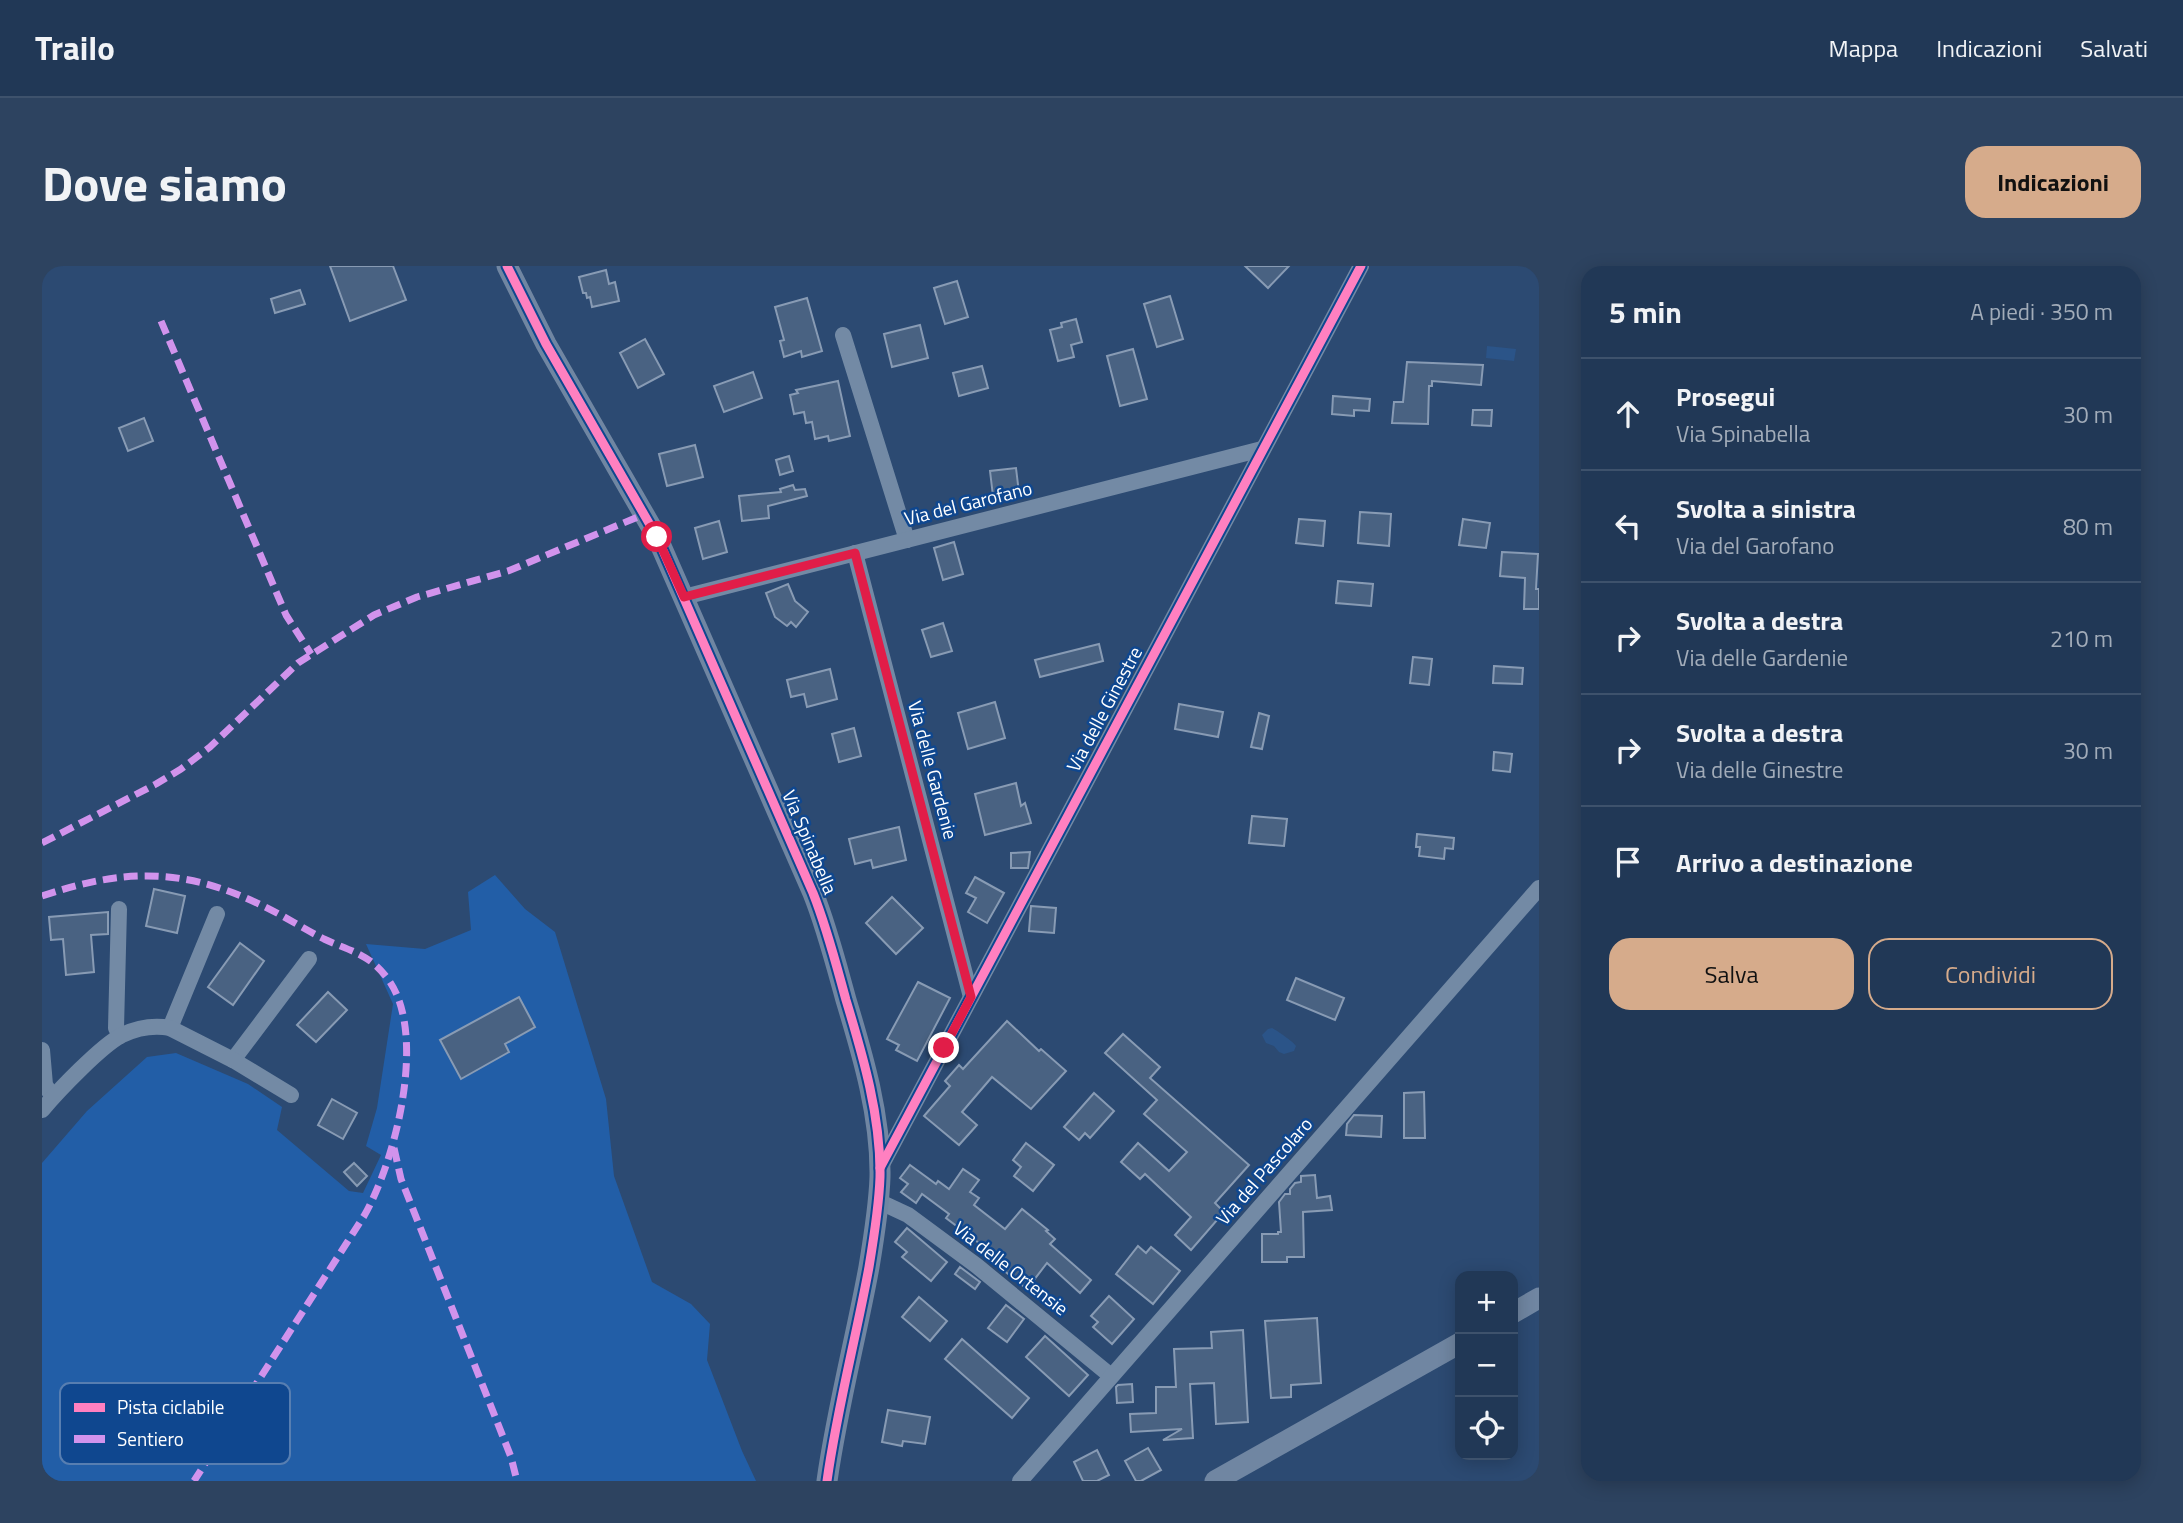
<!DOCTYPE html>
<html lang="it">
<meta charset="utf-8">
<style>
body{margin:0;font-family:"Titillium Web",sans-serif;background:#2d4360;color:#f1f3f6}
.controls{position:absolute;right:21px;bottom:21px;display:grid;overflow:hidden;border-radius:14px;box-shadow:0 4px 18px #0003}
.controls button{width:63px;height:63px;display:grid;place-items:center;padding:0;border:0;border-bottom:2px solid #3e526c;background:#213856;color:#f1f3f6;font:35px sans-serif}
.stop{position:absolute;width:21px;height:21px;margin:-16px;border:5px solid #e11d48;border-radius:50%;background:#fff}
.stop.end{background:#e11d48;border-color:#fff;box-shadow:0 2px 7px #0008}
.list{margin:0;padding:0;list-style:none}
h2{display:flex;justify-content:space-between;align-items:center;height:91px;margin:0;padding:0 28px;font-size:30px}
h2 small{font-size:23px;font-weight:400;color:#a2acb9}
.list li{display:grid;grid-template-columns:46px 1fr auto;gap:21px;align-items:center;box-sizing:border-box;height:112px;padding:0 28px;border-top:2px solid #3e526c}
.list b{display:block;font-size:26px;white-space:nowrap}
.list p{margin:0;font-size:23px;white-space:nowrap;color:#a2acb9}
.list em{font-size:23px;font-style:normal;color:#a2acb9}
.actions{display:flex;gap:14px;padding:21px 28px}
.actions a{flex:1;padding:16px 0;border:2px solid #d6ab8b;border-radius:21px;text-align:center;font-size:24px;color:#d6ab8b}
.actions .main{background:#d6ab8b;color:#111}
.icon{flex:none;width:38px;height:38px;fill:none;stroke:currentColor;stroke-width:2;stroke-linecap:round;stroke-linejoin:round}
.map{position:relative;flex:none;width:1497px;height:1215px;overflow:hidden;border-radius:21px}
header{display:flex;align-items:center;gap:42px;box-sizing:border-box;height:98px;padding:0 35px;background:#213856;border-bottom:2px solid #3e526c}
header strong{font-size:33px}
nav{display:flex;gap:38px;margin-inline-start:auto;font-size:24px}
.intro{display:flex;align-items:center;justify-content:space-between;box-sizing:border-box;height:168px;padding:0 42px}
h1{margin:0;font-size:49px}
.button{padding:18px 32px;border-radius:21px;background:#d6ab8b;color:#111;font-size:24px;font-weight:700}
main{display:flex;gap:42px;padding:0 42px}
aside{flex:1;background:#213856;border-radius:21px;box-shadow:0 4px 18px #0003}
.map>svg:first-child{display:block}
.green{fill:#225ea7}
.water{fill:#2b5488}
.building{fill:#496282;stroke:#889bb4;stroke-width:2}
.lines{fill:none;stroke-linecap:round;stroke-linejoin:round}
.street{stroke:#738aa5;stroke-width:16}
.secondary{stroke:#7086a2;stroke-width:21}
.quiet{stroke:#d193ec;stroke-width:7;stroke-dasharray:14 7;stroke-linecap:butt}
.cycleway-casing{stroke:#0f478f;stroke-width:13}
.cycleway{stroke:#ff80c0;stroke-width:9}
.route{stroke:#e11d48;stroke-width:9}
.labels{text-anchor:middle;stroke-width:5;stroke-linejoin:round;paint-order:stroke}
.street-label{font-size:19px;fill:#fff;stroke:#0f478f}
.key{fill:#0f478f;stroke:#577eb1;stroke-width:2}
.key-label{font-size:19px;fill:#fff}
</style>
<header>
<strong>Trailo</strong>
<nav><a>Mappa</a><a>Indicazioni</a><a>Salvati</a></nav>
</header>
<div class="intro"><h1>Dove siamo</h1><a class="button">Indicazioni</a></div>
<main>
<div class="map">
<svg width="1497" height="1215" viewBox="0 0 1497 1215">
<rect width="100%" height="100%" fill="#2c4a72"/>
<path class="green" d="M453,609L483,643L513,666L564,833L572,910L610,1016L649,1038L668,1058L665,1094L700,1185L714,1215H0V897L45,845L105,791L134,787L206,818L240,841L235,864L307,925L321,927L339,889L324,880L335,842L351,738L324,678L383,683L429,664L426,626Z"/>
<g class="water">
<path d="M1445,80L1474,83L1472,95L1444,92Z"/>
<path d="M1230,762C1234,764 1252,776 1254,780L1252,785L1242,788L1237,786L1232,780L1224,777L1220,769L1226,763Z"/>
</g>
<g class="building">
<path d="M288,0H351L364,34L308,55Z"/>
<path d="M1203,0H1247L1226,22Z"/>
<path d="M564,4L567,18L573,16L577,35L550,41L548,31L545,32L544,27H541L537,11Z"/>
<path d="M915,15L926,51L903,58L892,22Z"/>
<path d="M258,24L263,38L233,47L229,33Z"/>
<path d="M1128,30L1141,73L1115,81L1102,38Z"/>
<path d="M765,32L780,85L760,91L759,85L742,91L738,75L742,74L733,41Z"/>
<path d="M1034,53L1040,76L1029,79L1032,91L1016,95L1008,64L1020,61L1019,57Z"/>
<path d="M878,59L886,92L850,101L842,68Z"/>
<path d="M603,73L622,108L596,122L578,87Z"/>
<path d="M1091,83L1105,133L1078,140L1065,90Z"/>
<path d="M1365,96L1441,99L1439,119L1390,115V120H1387L1386,158L1350,157L1352,136H1361Z"/>
<path d="M940,100L946,122L917,130L911,107Z"/>
<path d="M711,106L720,132L682,146L672,120Z"/>
<path d="M796,115L808,170L787,175L786,170L773,173L770,156L764,157L762,146L752,148L748,129L756,127L754,124Z"/>
<path d="M1291,130L1328,133L1327,145L1312,144V150L1290,148Z"/>
<path d="M1431,144H1450L1449,160L1430,159Z"/>
<path d="M102,152L111,175L86,185L77,162Z"/>
<path d="M653,179L661,211L625,220L617,188Z"/>
<path d="M747,190L751,205L738,209L734,194Z"/>
<path d="M974,202L977,227L951,230L948,205Z"/>
<path d="M751,219L753,224L763,223L765,230L726,240L727,252L700,255L697,230L739,226L738,223Z"/>
<path d="M1318,246L1349,248L1347,280L1316,277Z"/>
<path d="M1257,253L1283,255L1281,280L1254,277Z"/>
<path d="M1421,253L1448,257L1444,282L1417,279Z"/>
<path d="M677,255L685,286L661,293L653,262Z"/>
<path d="M912,276L921,308L901,314L892,282Z"/>
<path d="M1460,286L1496,288L1494,323H1497V343H1482L1483,312L1458,310Z"/>
<path d="M1296,315L1331,318L1329,340L1294,337Z"/>
<path d="M746,318L753,335L766,346L754,361L749,356L745,360L733,351L724,327Z"/>
<path d="M901,357L910,385L889,391L880,364Z"/>
<path d="M1057,378L1061,395L998,411L993,394Z"/>
<path d="M1371,391L1390,393L1387,419L1368,417Z"/>
<path d="M1452,400L1481,402L1480,418L1451,417Z"/>
<path d="M788,403L795,433L765,441L762,428L749,431L745,414Z"/>
<path d="M953,436L963,472L926,483L916,447Z"/>
<path d="M1137,438L1181,446L1176,471L1133,463Z"/>
<path d="M1217,447L1227,450L1220,483L1209,481Z"/>
<path d="M812,462L819,490L797,496L790,468Z"/>
<path d="M1452,486L1470,488L1468,506L1451,504Z"/>
<path d="M974,517L979,540L983,537L989,557L943,569L933,528Z"/>
<path d="M1210,550L1245,553L1242,580L1207,577Z"/>
<path d="M857,561L864,594L831,602L829,594L813,598L807,573Z"/>
<path d="M1375,568L1412,572L1411,583L1403,582L1402,593L1377,590L1378,581H1374Z"/>
<path d="M988,586L986,602H969V587Z"/>
<path d="M933,611L962,627L945,657L926,646L934,632L924,627Z"/>
<path d="M112,623L143,630L135,667L104,660Z"/>
<path d="M850,631L881,662L854,688L824,657Z"/>
<path d="M989,640L1014,642L1012,667L987,665Z"/>
<path d="M66,646V668L49,669L52,706L24,709L21,673L9,674L7,651Z"/>
<path d="M198,677L222,695L191,739L166,721Z"/>
<path d="M1254,712L1302,732L1293,754L1245,734Z"/>
<path d="M876,716L908,732L875,795L854,784L857,779L845,773Z"/>
<path d="M286,726L305,744L274,776L255,759Z"/>
<path d="M477,731L493,761L463,778L467,786L419,813L398,774Z"/>
<path d="M965,755L997,785L999,783L1024,805L989,843L950,811L920,846L935,859L917,879L882,850L908,820L903,815L917,799L921,803Z"/>
<path d="M1081,768L1118,801L1108,812L1207,899L1173,937L1182,946L1149,984L1133,969L1149,951L1103,908L1098,913L1079,896L1096,877L1127,905L1145,886L1102,848L1115,834L1063,787Z"/>
<path d="M1382,826L1383,872H1362V827Z"/>
<path d="M1052,827L1072,845L1048,872L1043,867L1037,874L1022,861Z"/>
<path d="M290,833L315,847L301,873L276,859Z"/>
<path d="M1312,849L1340,850L1339,871L1304,869L1305,858Z"/>
<path d="M984,877L1012,899L991,925L972,910L979,901L971,894Z"/>
<path d="M312,897L325,910L315,920L302,906Z"/>
<path d="M868,899L894,918L896,915L907,923L921,903L937,914L928,926L937,932L932,939L963,963L980,943L1006,964L1004,965L1013,973L1008,978L1049,1014L1038,1027L1005,997L985,1023L946,992L950,987L904,952L907,948L880,928L874,937L859,926L866,918L858,912Z"/>
<path d="M1273,909L1275,932L1288,930L1290,944L1261,946L1262,991H1245V996H1220V968H1236V966H1239L1237,936L1243,928H1248V923L1253,917L1259,916V910Z"/>
<path d="M865,962L905,996L889,1015L860,991L865,986L853,976Z"/>
<path d="M1096,980L1104,987L1109,981L1138,1005L1111,1038L1074,1008Z"/>
<path d="M918,1001L938,1016L933,1023L913,1008Z"/>
<path d="M1067,1030L1092,1053L1070,1078L1051,1061L1056,1056L1049,1050Z"/>
<path d="M877,1031L905,1055L888,1075L860,1051Z"/>
<path d="M964,1039L982,1053L965,1076L946,1062Z"/>
<path d="M1275,1052L1279,1117L1249,1119V1131L1229,1132L1223,1055Z"/>
<path d="M1201,1064L1206,1156L1174,1158L1172,1117L1148,1118L1151,1172L1121,1174L1140,1163L1089,1166L1088,1148L1114,1147V1121H1134L1132,1083L1170,1082L1169,1066Z"/>
<path d="M1003,1070L1046,1109L1027,1130L984,1091Z"/>
<path d="M920,1073L987,1132L970,1152L903,1093Z"/>
<path d="M1090,1118L1091,1136L1075,1137L1074,1121L1076,1119Z"/>
<path d="M846,1144L888,1151L883,1178L861,1175L860,1180L840,1176Z"/>
<path d="M1106,1182L1119,1204L1099,1215H1094L1083,1195Z"/>
<path d="M1055,1184L1067,1209L1055,1215H1041L1032,1196Z"/>
</g>
<g class="lines">
<g class="street">
<path d="M801,69L865,274"/>
<path d="M813,287L929,731"/>
<path d="M642,331L1220,183"/>
<path d="M77,643L74,762L78,770"/>
<path d="M128,762L175,648"/>
<path d="M0,784L3,819L11,831"/>
<path d="M191,794L267,693"/>
<path d="M0,844C16,825 59,780 80,769C95,762 112,759 128,762L191,794L249,829"/>
<path d="M838,902L1319,0"/>
<path d="M836,935L866,949L935,1000L1069,1110"/>
<path d="M978,1215L1497,622"/>
</g>
<g class="secondary">
<path d="M465,0L504,78L615,271L771,627C785,662 794,698 804,734C821,790 839,851 838,911C837,941 832,971 827,1001C814,1072 795,1143 785,1215"/>
<path d="M1471,1047L1497,1032"/>
<path d="M1173,1215L1418,1077"/>
</g>
<g class="quiet">
<path d="M119,55L244,349L269,388"/>
<path d="M0,577L114,518L139,503L168,481L256,397L332,349L375,331L466,305L603,248"/>
<path d="M0,630C79,603 140,601 217,638C239,648 260,662 282,673C310,686 329,688 348,716C385,772 353,896 322,950L152,1215"/>
<path d="M352,882L359,913L469,1191L475,1215"/>
</g>
<defs>
<g id="cycleway">
<path d="M465,0L504,78L615,271L771,627C785,662 794,698 804,734C821,790 839,851 838,911C837,941 832,971 827,1001C814,1072 795,1143 785,1215"/>
<path d="M838,902L1319,0"/>
</g>
</defs>
<use href="#cycleway" class="cycleway-casing"/>
<use href="#cycleway" class="cycleway"/>
</g>
<g class="lines">
<path class="route" d="M615,271L642,331L813,287L929,731L902,782"/>
</g>
<g class="labels">
<g class="street-label">
<text transform="translate(926 237) rotate(-14)" y="7">Via del Garofano</text>
<text transform="translate(1062 443) rotate(-62)" y="7">Via delle Ginestre</text>
<text transform="translate(891 504) rotate(75)" y="7">Via delle Gardenie</text>
<text transform="translate(768 576) rotate(67)" y="7">Via Spinabella</text>
<text transform="translate(1222 905) rotate(-49)" y="7">Via del Pascolaro</text>
<text transform="translate(969 1002) rotate(38)" y="7">Via delle Ortensie</text>
</g>
</g>
<rect x="18" y="1117" width="230" height="81" rx="10" class="key"/>
<rect x="32" y="1137" width="31" height="9" fill="#ff80c0"/>
<rect x="32" y="1169" width="31" height="8" fill="#d193ec"/>
<g class="key-label">
<text x="75" y="1148">Pista ciclabile</text>
<text x="75" y="1180">Sentiero</text>
</g>
</svg>
<div class="controls">
<button>+</button>
<button>−</button>
<button><svg class="icon" aria-label="locate" viewBox="0 0 24 24"><circle cx="12" cy="12" r="6"/><path d="M12 2v4M12 18v4M2 12h4M18 12h4"/></svg></button>
</div>
<div class="stop" style="left:615px;top:271px"></div>
<div class="stop end" style="left:902px;top:782px"></div>
</div>
<aside>
<h2>5 min<small>A piedi · 350 m</small></h2>
<ul class="list">
<li><svg class="icon" aria-label="ahead" viewBox="0 0 24 24"><path d="M12 20V5M6 11l6-6 6 6"/></svg><div><b>Prosegui</b><p>Via Spinabella</p></div><em>30 m</em></li>
<li><svg class="icon" aria-label="left" viewBox="0 0 24 24"><path d="M17 20v-9H6M10 6l-5 5 5 5"/></svg><div><b>Svolta a sinistra</b><p>Via del Garofano</p></div><em>80 m</em></li>
<li><svg class="icon" aria-label="right" viewBox="0 0 24 24"><path d="M7 20v-9h11M14 6l5 5-5 5"/></svg><div><b>Svolta a destra</b><p>Via delle Gardenie</p></div><em>210 m</em></li>
<li><svg class="icon" aria-label="right" viewBox="0 0 24 24"><path d="M7 20v-9h11M14 6l5 5-5 5"/></svg><div><b>Svolta a destra</b><p>Via delle Ginestre</p></div><em>30 m</em></li>
<li><svg class="icon" aria-label="arrive" viewBox="0 0 24 24"><path d="M6 21V4h12l-3 4 3 4H6"/></svg><div><b>Arrivo a destinazione</b></div></li>
</ul>
<div class="actions"><a class="main">Salva</a><a>Condividi</a></div>
</aside>
</main>
